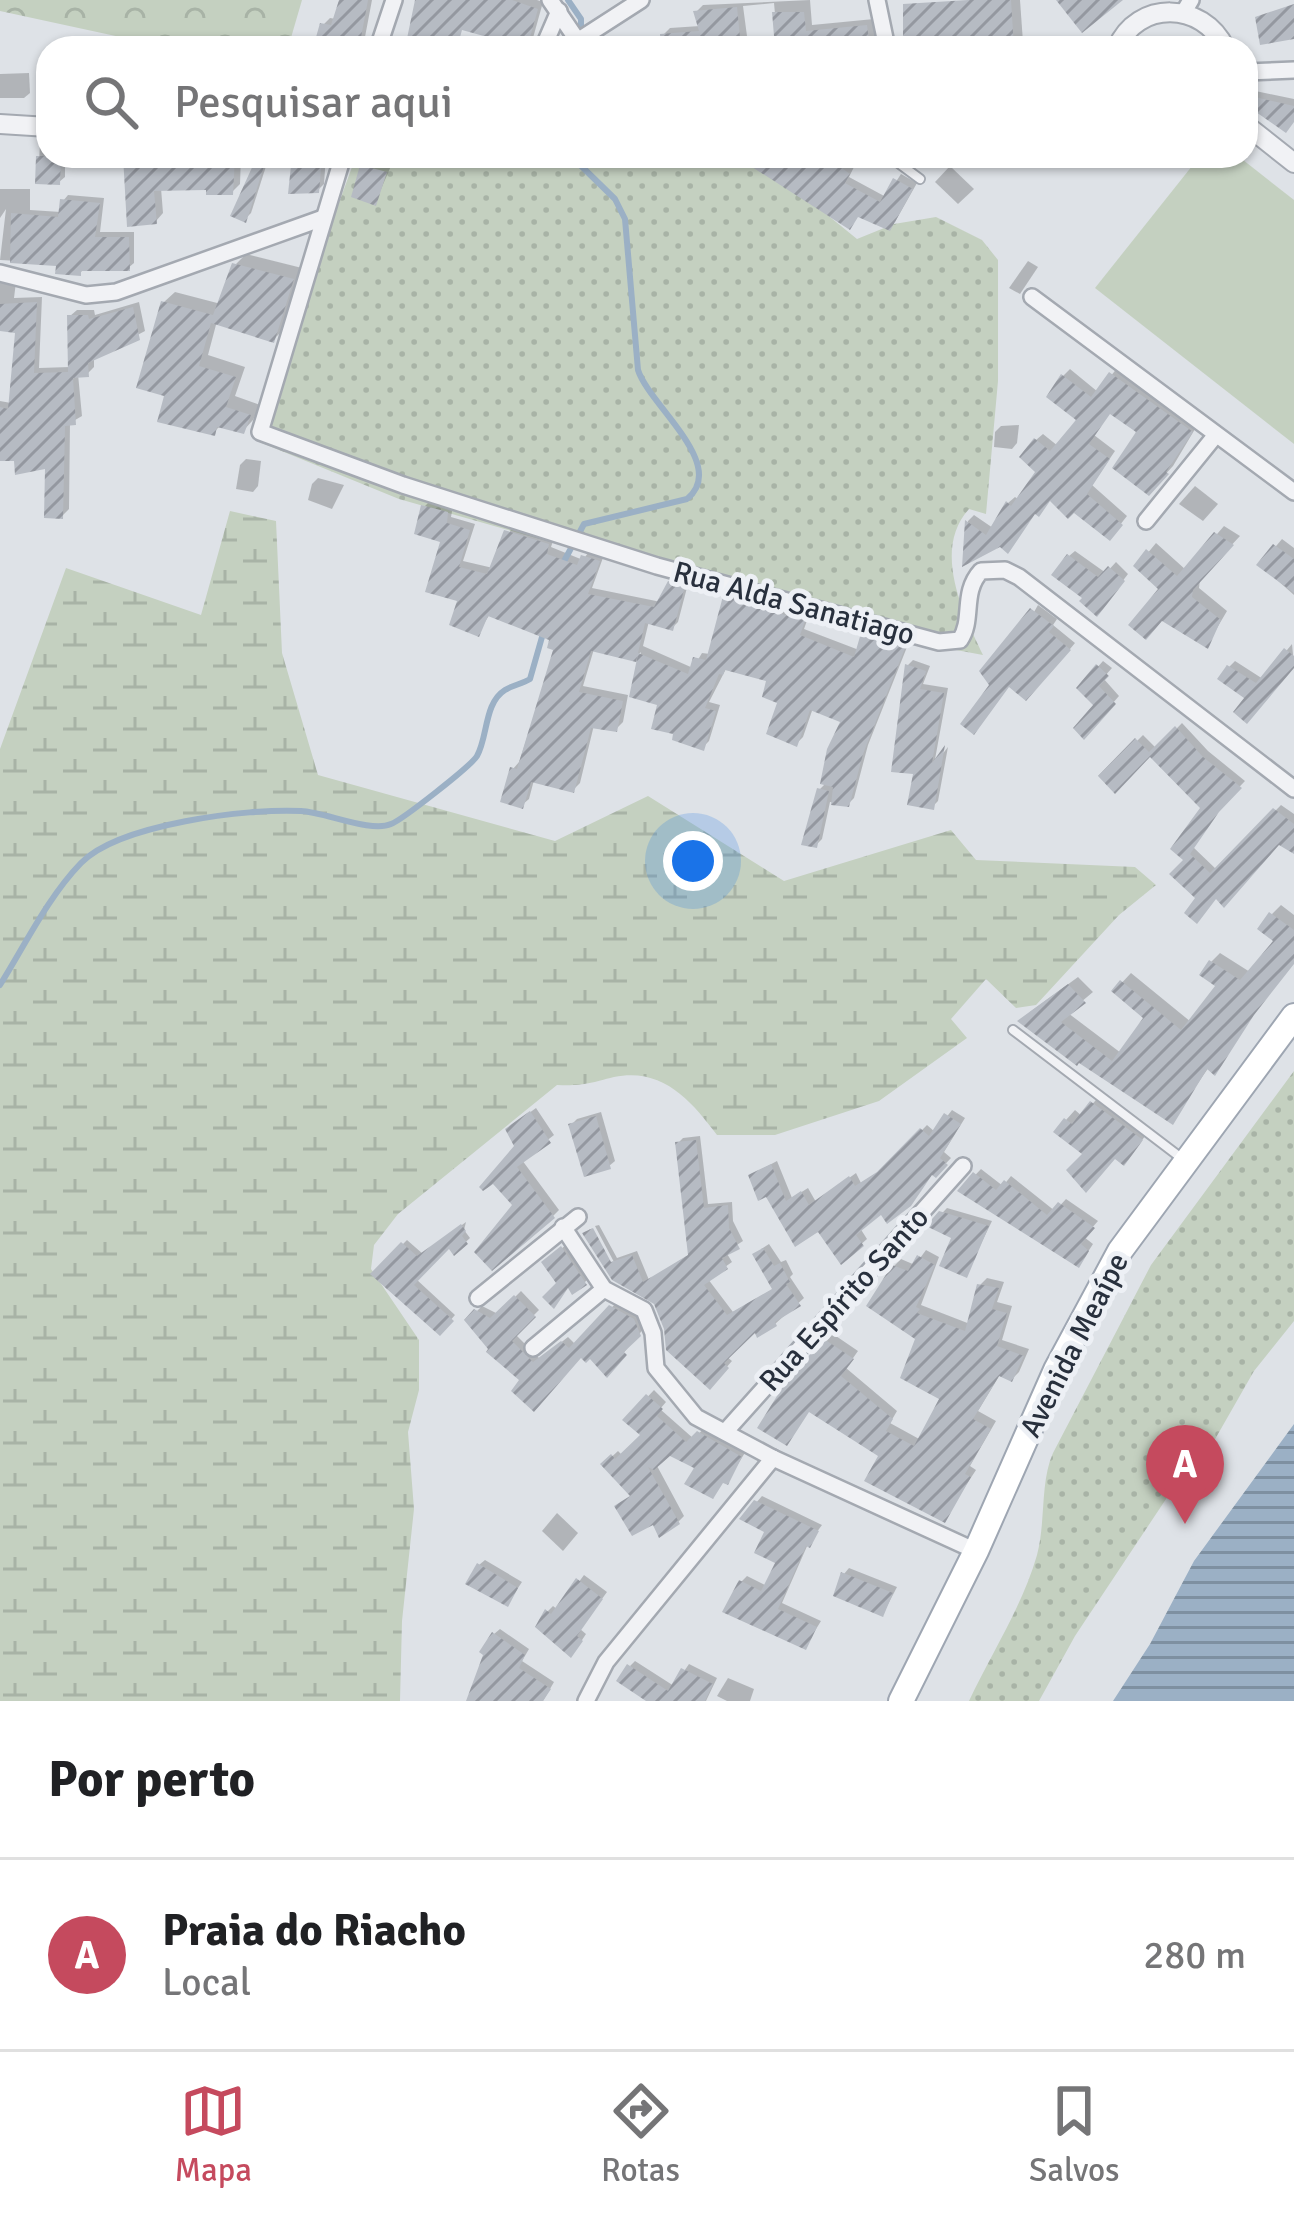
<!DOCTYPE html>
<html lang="pt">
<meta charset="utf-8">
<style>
body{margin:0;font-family:Signika,sans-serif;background:#f6f6f6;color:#202124}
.you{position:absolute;left:693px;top:861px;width:42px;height:42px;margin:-30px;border:9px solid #fff;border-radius:50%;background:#1a73e8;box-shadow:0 0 0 18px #1a73e833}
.badge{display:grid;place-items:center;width:78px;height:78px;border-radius:50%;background:#c54a5e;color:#fff;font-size:39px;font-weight:700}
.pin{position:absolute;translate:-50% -99px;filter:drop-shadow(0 3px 6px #0008)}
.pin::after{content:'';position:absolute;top:63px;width:42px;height:36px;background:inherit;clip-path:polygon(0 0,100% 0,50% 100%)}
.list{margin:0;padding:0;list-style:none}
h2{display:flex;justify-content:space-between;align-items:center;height:156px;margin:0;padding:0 48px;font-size:51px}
h2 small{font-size:39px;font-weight:400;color:#757577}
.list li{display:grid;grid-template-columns:78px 1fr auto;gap:36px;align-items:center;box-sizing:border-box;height:192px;padding:0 48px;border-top:3px solid #e0e0e0}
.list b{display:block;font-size:45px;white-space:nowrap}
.list p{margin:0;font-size:39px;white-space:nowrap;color:#757577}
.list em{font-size:39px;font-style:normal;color:#757577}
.icon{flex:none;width:66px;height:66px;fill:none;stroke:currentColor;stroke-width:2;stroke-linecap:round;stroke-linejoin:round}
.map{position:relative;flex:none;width:1294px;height:1701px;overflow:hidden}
.search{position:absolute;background:#fff;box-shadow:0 3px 9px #0004;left:36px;right:36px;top:36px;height:132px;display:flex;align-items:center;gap:30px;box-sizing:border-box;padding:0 42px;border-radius:36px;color:#757577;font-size:45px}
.sheet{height:348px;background:#fff}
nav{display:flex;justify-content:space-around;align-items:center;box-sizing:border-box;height:168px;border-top:3px solid #e0e0e0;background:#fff;font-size:33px;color:#757577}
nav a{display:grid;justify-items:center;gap:6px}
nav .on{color:#c54a5e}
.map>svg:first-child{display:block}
.grass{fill:url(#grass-dots)}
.forest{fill:url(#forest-crowns)}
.wetland{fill:url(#wetland-marsh)}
.park{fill:#c4d0c0}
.water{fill:url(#water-rules)}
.shadow{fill:#0003;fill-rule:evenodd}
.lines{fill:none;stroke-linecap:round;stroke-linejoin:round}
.stream{stroke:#9bb0c5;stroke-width:6}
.building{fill:url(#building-hatch)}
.service-casing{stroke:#a4a9b1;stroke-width:12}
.minor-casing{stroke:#a4a9b1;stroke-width:20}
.tertiary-casing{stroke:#a4a9b1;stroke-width:22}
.primary-casing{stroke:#9ea6b2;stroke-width:28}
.service{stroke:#f1f2f5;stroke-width:8}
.minor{stroke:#f1f2f5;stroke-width:15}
.tertiary{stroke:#f1f2f5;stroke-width:18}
.primary{stroke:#fff;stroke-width:24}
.labels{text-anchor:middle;stroke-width:10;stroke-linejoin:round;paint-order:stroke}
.street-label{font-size:30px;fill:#28303d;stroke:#edf0f5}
</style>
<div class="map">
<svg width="1294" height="1701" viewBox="0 0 1294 1701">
<defs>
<pattern id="grass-dots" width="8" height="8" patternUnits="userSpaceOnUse" patternTransform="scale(3)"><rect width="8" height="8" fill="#c4d0c0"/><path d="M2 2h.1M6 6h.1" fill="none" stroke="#a8b3a6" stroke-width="1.8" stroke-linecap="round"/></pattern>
<pattern id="forest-crowns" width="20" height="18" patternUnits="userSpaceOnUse" patternTransform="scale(3)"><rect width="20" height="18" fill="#c4d0c0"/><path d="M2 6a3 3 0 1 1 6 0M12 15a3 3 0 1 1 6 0" fill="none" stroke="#a8b3a6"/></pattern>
<pattern id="wetland-marsh" width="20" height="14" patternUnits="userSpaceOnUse" patternTransform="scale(3)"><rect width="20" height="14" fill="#c4d0c0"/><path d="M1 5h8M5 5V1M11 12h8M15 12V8" fill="none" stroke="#a8b3a6"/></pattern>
<pattern id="water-rules" width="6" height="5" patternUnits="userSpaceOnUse" patternTransform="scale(3)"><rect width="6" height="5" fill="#9bb0c5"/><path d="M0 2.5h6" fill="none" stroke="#7e90a1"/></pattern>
<pattern id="building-hatch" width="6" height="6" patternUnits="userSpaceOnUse" patternTransform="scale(3)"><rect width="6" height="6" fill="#b6bbc3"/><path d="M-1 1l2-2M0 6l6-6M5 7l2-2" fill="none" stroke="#9498a0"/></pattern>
</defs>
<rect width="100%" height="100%" fill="#dee2e7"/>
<g class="grass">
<path d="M356,156H755L857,239L894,224L936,217L982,240L998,260V381L986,514L969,509C932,550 963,613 983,655L886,637L399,499L257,441L273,384Z"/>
<path d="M1294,1071V1321L1254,1371L1214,1441L1174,1487L1075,1636L1039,1701H969C991,1654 1023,1605 1037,1555C1046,1521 1040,1482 1053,1453L1151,1265Z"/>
</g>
<path class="forest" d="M0,0H302L288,48H171L0,11Z"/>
<path class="wetland" d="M230,511L276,521L282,653L318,775L555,841L648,796L784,881L951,830L976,860L1135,867L1156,885L1119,915L1036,1005L1016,1008L986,979L951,1019L967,1038L879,1101L775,1135H717C691,1100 662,1067 614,1077C590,1083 584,1086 557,1085L398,1214L374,1245L371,1269L419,1340V1390L408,1432L414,1509L402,1621L400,1701H0V749L66,568L201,615Z"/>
<path class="park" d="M1200,156H1238L1294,200V444L1095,288Z"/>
<path class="water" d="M1294,1424V1701H1113L1150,1644L1194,1561Z"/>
<g class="shadow">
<path d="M342,0H372L365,37L373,39L375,48H316L323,25L330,18L336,19Z"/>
<path d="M418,0H537L543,2L533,38L526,45Z"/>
<path d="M810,0L812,25L874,19L877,48H664L663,35L670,28L700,26L696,12L703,5ZM774,3L777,36H747L743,6Z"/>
<path d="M978,0H1020L1023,42L1017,48H972Z"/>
<path d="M109,38H130V48H103Z"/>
<path d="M29,73L30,93L24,98H0V74Z"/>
<path d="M1246,89L1294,99V120L1246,102Z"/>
<path d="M46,138L48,156H65V177L59,182H38L40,143Z"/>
<path d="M126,156H241L240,184L232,192L209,187L161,188L163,213L156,221Z"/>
<path d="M295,156H326L324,184L318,190Z"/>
<path d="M749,156H838L854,167L849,177L886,197L901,174L917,183L895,222Z"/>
<path d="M262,158L268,160L251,213L245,219L257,164Z"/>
<path d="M369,161L391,166L375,203L363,167Z"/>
<path d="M950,166L974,189L958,204L935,182Z"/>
<path d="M0,189H30V210L61,212L63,201L68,195L104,198L100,232H134V263L128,268H85L80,273L59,263L0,260L6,209L0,218Z"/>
<path d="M246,254L302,268L284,329L273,340L217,321L208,355L245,367L235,396L260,405L253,420L243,431L221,425L214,432L168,394L164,302L175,292L221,304L235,265Z"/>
<path d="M1028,261L1038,267L1020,294L1009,288Z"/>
<path d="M0,276L16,282L14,298L42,297L39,368L70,367V316L77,310H94L95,315L139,302L145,331L94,358V367L87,374H78L82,416L70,423L69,509L62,516L48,466L17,458L0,444V401L11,403L18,331L0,328Z"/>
<path d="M1118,367L1198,424L1173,466L1149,492L1141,431L1111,411L1094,435L1115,451L1092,485L1127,516L1116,530L1051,498L1000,543L966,562L968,521L974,515L993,528L1008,503L1015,497L1019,500L1039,472L1036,440L1043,434L1058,446L1080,419L1063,376L1070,369L1098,392Z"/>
<path d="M1019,425L1017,443L1012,449L994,447L995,432L1001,426Z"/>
<path d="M246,459L261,461L258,486L253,492L236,489L240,465Z"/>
<path d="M318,478L344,485L332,509L308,500L312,484Z"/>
<path d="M1195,486L1218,504L1203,521L1179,504Z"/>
<path d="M430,501L453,506L451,517L475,524L463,561L493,568L513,525L554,538L551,547L583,560L590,550L604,555L592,588L661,602L677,577L689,580L678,622L672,628L649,621L643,646L693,668L702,653L710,654L726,598L732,591L809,615L804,629L859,650L869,629L909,642L868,745L854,798L848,804L830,802L822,839L816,845L819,790L826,783L845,721L813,708L803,737L797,743L770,679L727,667L709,702L720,705L709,741L703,747L660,703L632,695L641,652L635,658L594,649L583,686L628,695L623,722L616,729L594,725L580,783L573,790L534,780L529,799L522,805L513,769L519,762L557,648L552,638L490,614L478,633L461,598L444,540L424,507Z"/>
<path d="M1224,526L1240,536L1200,579L1199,588L1227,611L1207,645L1162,588L1137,566L1156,543L1186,570Z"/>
<path d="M1282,539L1294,548V595L1260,565Z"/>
<path d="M1075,551L1106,573L1116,562L1128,574L1102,608L1086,597L1069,556Z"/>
<path d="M1038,605L1057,619L1053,625L1075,643L1050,673L993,685Z"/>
<path d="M1292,644L1294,665L1248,697L1229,667L1235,661L1263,679Z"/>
<path d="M913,660L930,666L923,684L948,688L934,765L948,747L938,801L933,806L916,771L907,666Z"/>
<path d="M1103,661L1112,668L1103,678L1119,696L1084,736L1097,705L1080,687Z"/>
<path d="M1182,723L1208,751L1245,781L1224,803L1193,847L1217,870L1281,805L1294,814V846L1279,841L1217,896L1199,897L1188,860L1204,808L1150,753L1102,776L1143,735L1157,749Z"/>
<path d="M1281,905L1294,915V961L1209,1067L1172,1121L1030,1012L1078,977L1093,992L1068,1013L1121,1053L1147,1018L1115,990L1131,973L1191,1022L1219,985L1211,962L1220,953L1250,972L1277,941L1272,914Z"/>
<path d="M1102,1093L1150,1129L1133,1153L1086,1154L1066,1120L1075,1110L1082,1116Z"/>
<path d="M536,1108L554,1135L522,1160L559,1210L553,1216L516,1205L493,1180L518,1146L514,1124Z"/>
<path d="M952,1110L965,1118L944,1152L951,1158L936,1174L933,1172L860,1228L867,1239L842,1261L819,1227L767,1194L751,1175L777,1161L792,1198L808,1188L816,1202L856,1173L861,1183L885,1168L927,1125L935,1132Z"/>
<path d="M601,1112L615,1161L609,1166L571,1125L577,1119Z"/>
<path d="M700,1136L708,1204L732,1202L733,1221L743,1241L726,1252L732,1262L708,1279L733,1312L775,1288L761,1249L769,1244L781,1262L786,1260L793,1274L790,1277L804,1298L775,1324L756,1328L726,1356L732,1361L710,1386L657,1302L614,1278L585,1234L590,1229L612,1266L615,1264L595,1226L599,1225L617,1258L637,1251L649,1280L690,1254L678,1143L683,1138Z"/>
<path d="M981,1169L1003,1186L1011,1176L1055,1211L1066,1199L1098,1221L1084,1237L1093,1244L1084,1258L961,1190Z"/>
<path d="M947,1208L992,1221L966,1275L955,1237L931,1225Z"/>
<path d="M466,1222L464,1230L470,1238L455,1252L449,1245L416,1279L455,1315L440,1332L374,1273L407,1240L423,1254Z"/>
<path d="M568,1243L590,1277L585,1282L560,1283L545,1263Z"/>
<path d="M926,1250L939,1257L921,1305L970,1324L980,1285L987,1278L1004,1282L997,1302L1012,1306L1002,1340L1029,1349L1019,1372L1012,1379L1001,1373L978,1411L996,1421L970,1466L976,1470L944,1519L882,1455L790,1382L833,1334L858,1351L846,1368L897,1411L890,1423L921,1440L943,1398L894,1266L901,1259L915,1265Z"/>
<path d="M521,1291L539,1310L515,1334L540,1359L568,1337L576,1345L617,1302L639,1313L645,1327L607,1373L590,1355H582L524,1380L468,1320L482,1306L498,1314Z"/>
<path d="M654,1390L666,1402L660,1409L694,1439L705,1427L746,1451L727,1482L669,1452L656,1464L684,1516L678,1522L633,1495L604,1464L618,1451L623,1456L645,1435L626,1420Z"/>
<path d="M762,1496L822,1525L808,1544L782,1603L821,1621L805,1647L741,1582L747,1576L767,1586L779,1562L768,1531L743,1518Z"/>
<path d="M557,1513L578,1533L563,1551L542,1531Z"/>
<path d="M485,1560L522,1582L508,1603L479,1565Z"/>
<path d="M849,1568L897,1587L883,1614L844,1574Z"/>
<path d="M584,1575L607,1592L580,1629L586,1634L576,1649L539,1627L548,1611L553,1606L558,1610Z"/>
<path d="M500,1629L529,1649L522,1661L554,1682L543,1701H469L494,1634Z"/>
<path d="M635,1661L674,1686L689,1664L717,1678L706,1701H651L630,1666Z"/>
<path d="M728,1678L754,1689L750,1701H727L717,1696Z"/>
</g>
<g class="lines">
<g class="stream">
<path d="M568,0L581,19V34"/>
<path d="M562,565L584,524L687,499C729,465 649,405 638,370L625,219L615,199L571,156"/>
<path d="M0,985C25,945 48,897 81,863C119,824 248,808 301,811C325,812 371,833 391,824C402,820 471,766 477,756C488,737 484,703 505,690C513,685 522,684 530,679L544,630"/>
</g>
</g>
<g class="building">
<path d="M339,0H368L359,48H313L320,23L331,25Z"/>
<path d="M415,0H512L538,9L527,48L462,30L457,48H405Z"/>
<path d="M968,0H1011L1014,48H969V36L903,40V4Z"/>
<path d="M1056,0H1123L1082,33Z"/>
<path d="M1294,4V39L1260,45L1255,17Z"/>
<path d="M737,7L741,48H661L660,34L699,31L693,11Z"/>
<path d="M772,12H804L806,31L867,25L870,48H775Z"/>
<path d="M1246,95L1294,106V122L1286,133L1246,105Z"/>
<path d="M36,156H61L60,185L35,184Z"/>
<path d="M123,156H235L233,195H206V190L154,191L157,224L127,227Z"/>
<path d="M292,156H322L319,193L288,194Z"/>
<path d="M735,156H825L850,174L845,183L880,202L893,178L913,189L890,231L858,217L850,230Z"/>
<path d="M254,163L264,166L246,223L230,216Z"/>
<path d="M360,165L387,172L376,206L351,197Z"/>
<path d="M60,199L100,203L95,237H129L130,271H81V276L55,274L56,266L10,263L11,213L58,217Z"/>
<path d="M232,263L294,279L274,343L211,323L199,366L236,377L226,407L251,415L244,434L217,427L215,436L157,422L164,396L136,388L161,301L213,315Z"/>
<path d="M37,302L34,373L68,372L67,315H88L89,319L133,307L140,340L88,363L89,377L73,378L76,425L65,426L63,519L44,518L45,469L15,475L14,461H0V407L8,409L15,333L0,331V304Z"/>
<path d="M1109,372L1193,432L1166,472L1169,474L1149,496L1112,468L1136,432L1110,414L1089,444L1110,459L1087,494L1123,525L1110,541L1074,513L1068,519L1050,501L1039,517L1035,514L1008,554L1000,547L962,567L965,520L986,535L1006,501L1011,506L1035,472L1019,457L1034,438L1050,451L1076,420L1046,397L1061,374L1091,397Z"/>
<path d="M421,505L448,512L447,523L470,530L459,567L487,574L504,530L549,544L547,554L577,565L581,555L600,561L588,594L654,607L668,581L685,586L673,631L645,623L638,653L688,674L693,657L706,660L723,596L805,621L800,635L854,657L861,633L905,648L863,754L849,807L831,805L833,787L820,784L827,749L840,722L810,710L797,747L783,741L766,734L777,703L762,697L766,681L725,670L723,675L719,674L705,708L716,711L704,751L672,740L673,734L651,729L657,705L629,697L638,654L636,662L591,651L579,692L623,701L617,732L591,728L574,793L531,782L523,809L500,802L510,767L517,769L553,650L547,648L549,640L488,616L479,637L449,625L457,601L425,592L440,542L414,534Z"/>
<path d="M1214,532L1234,545L1193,590L1192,597L1221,620L1208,649L1162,621L1146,640L1128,625L1158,589L1133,566L1146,549L1177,576Z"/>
<path d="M1273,544L1294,559V593L1256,565Z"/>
<path d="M1067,554L1098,577L1108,566L1125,581L1097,617L1079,601L1082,598L1051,575Z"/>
<path d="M1030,608L1054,626L1049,632L1071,650L1026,701L1009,687L974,735L960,724L989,685L979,671Z"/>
<path d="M1284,648L1294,656V668L1247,724L1233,712L1244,698L1217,679L1227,665L1256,683Z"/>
<path d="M905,664L926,671L920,689L944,693L932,763L945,745L934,810L907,805L913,774L891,772Z"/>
<path d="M1096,664L1109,676L1099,686L1116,704L1084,740L1073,728L1093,705L1076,688Z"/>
<path d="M1175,726L1203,757L1242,788L1219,812L1190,854L1210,873L1273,808L1294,824V854L1279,845L1224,908L1216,899L1197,924L1184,913L1195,898L1169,874L1183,860L1170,849L1200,808L1150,757L1115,794L1098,776L1135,738L1149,752Z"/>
<path d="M817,788L829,791L817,848L801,845Z"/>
<path d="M1269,912L1294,930V964L1254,1015L1215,1076L1207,1069L1173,1125L1079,1063L1077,1066L1017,1021L1068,984L1086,1003L1061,1022L1112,1061L1143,1018L1111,991L1120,980L1181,1030L1215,986L1199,975L1209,960L1240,980L1273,941L1257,929Z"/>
<path d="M1090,1101L1143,1140L1124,1166L1115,1159L1086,1193L1066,1170L1082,1154L1053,1132L1064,1118L1072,1124Z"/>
<path d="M530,1111L551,1143L517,1167L555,1218L492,1271L474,1252L512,1205L493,1184L483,1191L479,1187L514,1146L505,1129Z"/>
<path d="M944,1113L961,1124L940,1158L948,1165L936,1178L932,1175L911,1206L887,1224L881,1215L856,1235L864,1246L841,1265L818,1232L795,1247L766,1197L758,1201L748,1175L771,1164L786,1201L801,1191L809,1205L849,1176L855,1186L877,1172L920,1128L929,1136Z"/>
<path d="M596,1116L611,1169L584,1177L568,1124Z"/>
<path d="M696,1140L704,1208L728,1205L729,1228L740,1249L722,1258L728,1269L704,1285L727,1315L772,1289L752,1254L763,1248L774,1266L780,1263L790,1282L786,1284L801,1306L775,1322L777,1326L757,1338L755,1333L724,1363L729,1368L710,1390L666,1350L664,1329L654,1304L612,1280L582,1233L593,1228L611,1262L632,1255L643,1282L688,1255L675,1142Z"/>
<path d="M973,1172L996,1190L1004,1180L1047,1215L1058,1202L1095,1228L1081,1244L1089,1251L1079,1268L957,1191Z"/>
<path d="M939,1211L989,1226L967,1278L939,1266L951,1238L926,1226Z"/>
<path d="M461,1224L466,1231L462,1236L468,1244L454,1256L449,1249L414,1285L454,1321L440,1336L370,1274L401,1242L417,1256Z"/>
<path d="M561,1246L587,1285L572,1295L568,1288L554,1309L542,1297L556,1283L541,1262Z"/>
<path d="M917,1255L935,1265L916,1307L920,1309L917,1313L965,1331L977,1284L999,1288L992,1309L1007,1313L997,1346L1024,1356L1012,1382L999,1376L973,1419L991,1429L965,1474L971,1477L945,1523L864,1481L878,1456L809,1412L787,1446L757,1428L787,1380L824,1339L854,1359L841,1376L893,1419L886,1431L914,1446L939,1399L900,1378L915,1339L866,1306L892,1265L908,1271Z"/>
<path d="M514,1295L536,1317L512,1341L533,1362L561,1341L569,1348L609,1305L634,1319L641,1336L624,1352L627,1355L607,1378L590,1359L586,1363L581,1358L534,1412L511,1391L519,1380L486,1352L488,1349L464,1320L474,1309L490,1318Z"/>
<path d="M646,1394L663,1409L657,1416L686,1442L697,1431L742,1457L728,1485L723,1483L713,1499L684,1484L694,1468L670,1456L654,1470L648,1467L680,1524L659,1538L653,1525L632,1536L614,1506L630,1496L600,1464L611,1454L615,1459L640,1435L622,1420Z"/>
<path d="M754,1500L819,1531L810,1548L806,1546L778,1609L817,1627L806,1650L722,1612L739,1580L761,1591L775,1563L754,1553L764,1532L739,1519Z"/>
<path d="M477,1563L518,1588L508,1607L465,1584Z"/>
<path d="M841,1572L893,1593L883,1617L833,1596Z"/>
<path d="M576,1578L603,1599L577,1636L583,1641L571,1658L535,1627L545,1609L551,1614Z"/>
<path d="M492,1632L525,1655L519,1668L551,1689L543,1701H466L483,1655L479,1652Z"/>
<path d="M627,1664L668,1691L681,1668L713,1684L705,1701H646L616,1681Z"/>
</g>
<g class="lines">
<defs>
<g id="service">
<path d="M889,156L920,179"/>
<path d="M1013,1030L1180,1157"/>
</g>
<g id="minor">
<path d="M550,0L582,47"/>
<path d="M877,0L887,48"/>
<path d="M1185,10L1191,0"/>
<path d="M579,40L641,0"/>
<path d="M378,48L394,0"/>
<path d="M543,48L559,11"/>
<path d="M1246,72L1294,70"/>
<path d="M343,156L260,432L403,485L657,566L939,642L960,640C974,619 961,593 981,571L1005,570L1019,577L1294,789"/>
<path d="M0,273L86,295L116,292L323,218"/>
<path d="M1032,297L1294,492"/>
<path d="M1146,521L1215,436"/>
<path d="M563,1227L604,1289L644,1310L653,1333L656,1368L696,1417L773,1458L976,1551"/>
<path d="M478,1298L578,1217"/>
<path d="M533,1348L604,1289"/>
<path d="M725,1432L963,1166"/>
<path d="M586,1701L606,1662L773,1458"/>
</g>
<g id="tertiary">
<path d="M1117,48C1137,0 1203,1 1225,48"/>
<path d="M0,124L48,127"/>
<path d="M1246,125L1294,163"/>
</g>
<path id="primary" d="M901,1701L976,1551L1056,1370L1120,1251L1294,1016"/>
</defs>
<use href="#service" class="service-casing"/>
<use href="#minor" class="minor-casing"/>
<use href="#tertiary" class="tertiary-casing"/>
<use href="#primary" class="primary-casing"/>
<use href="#service" class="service"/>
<use href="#minor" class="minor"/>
<use href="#tertiary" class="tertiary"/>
<use href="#primary" class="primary"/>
</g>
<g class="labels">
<g class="street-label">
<text transform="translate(794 603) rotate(15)" y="10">Rua Alda Sanatiago</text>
<text transform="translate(844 1299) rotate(-48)" y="10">Rua Espírito Santo</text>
<text transform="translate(1074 1345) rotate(-63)" y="10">Avenida Meaípe</text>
</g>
</g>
</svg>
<div class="you"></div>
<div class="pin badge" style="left:1185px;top:1524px">A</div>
<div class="search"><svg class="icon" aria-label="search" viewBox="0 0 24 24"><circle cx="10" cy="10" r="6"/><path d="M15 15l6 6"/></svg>Pesquisar aqui</div>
</div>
<section class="sheet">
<h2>Por perto<small></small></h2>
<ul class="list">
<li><span class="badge">A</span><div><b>Praia do Riacho</b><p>Local</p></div><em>280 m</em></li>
</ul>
</section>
<nav>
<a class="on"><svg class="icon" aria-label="map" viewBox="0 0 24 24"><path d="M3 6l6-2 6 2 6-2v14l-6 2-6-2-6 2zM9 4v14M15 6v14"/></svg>Mapa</a>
<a><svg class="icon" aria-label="directions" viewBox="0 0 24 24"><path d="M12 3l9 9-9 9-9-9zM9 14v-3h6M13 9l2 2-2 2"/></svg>Rotas</a>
<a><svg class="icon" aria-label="saved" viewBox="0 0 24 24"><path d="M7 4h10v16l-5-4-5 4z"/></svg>Salvos</a>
</nav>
